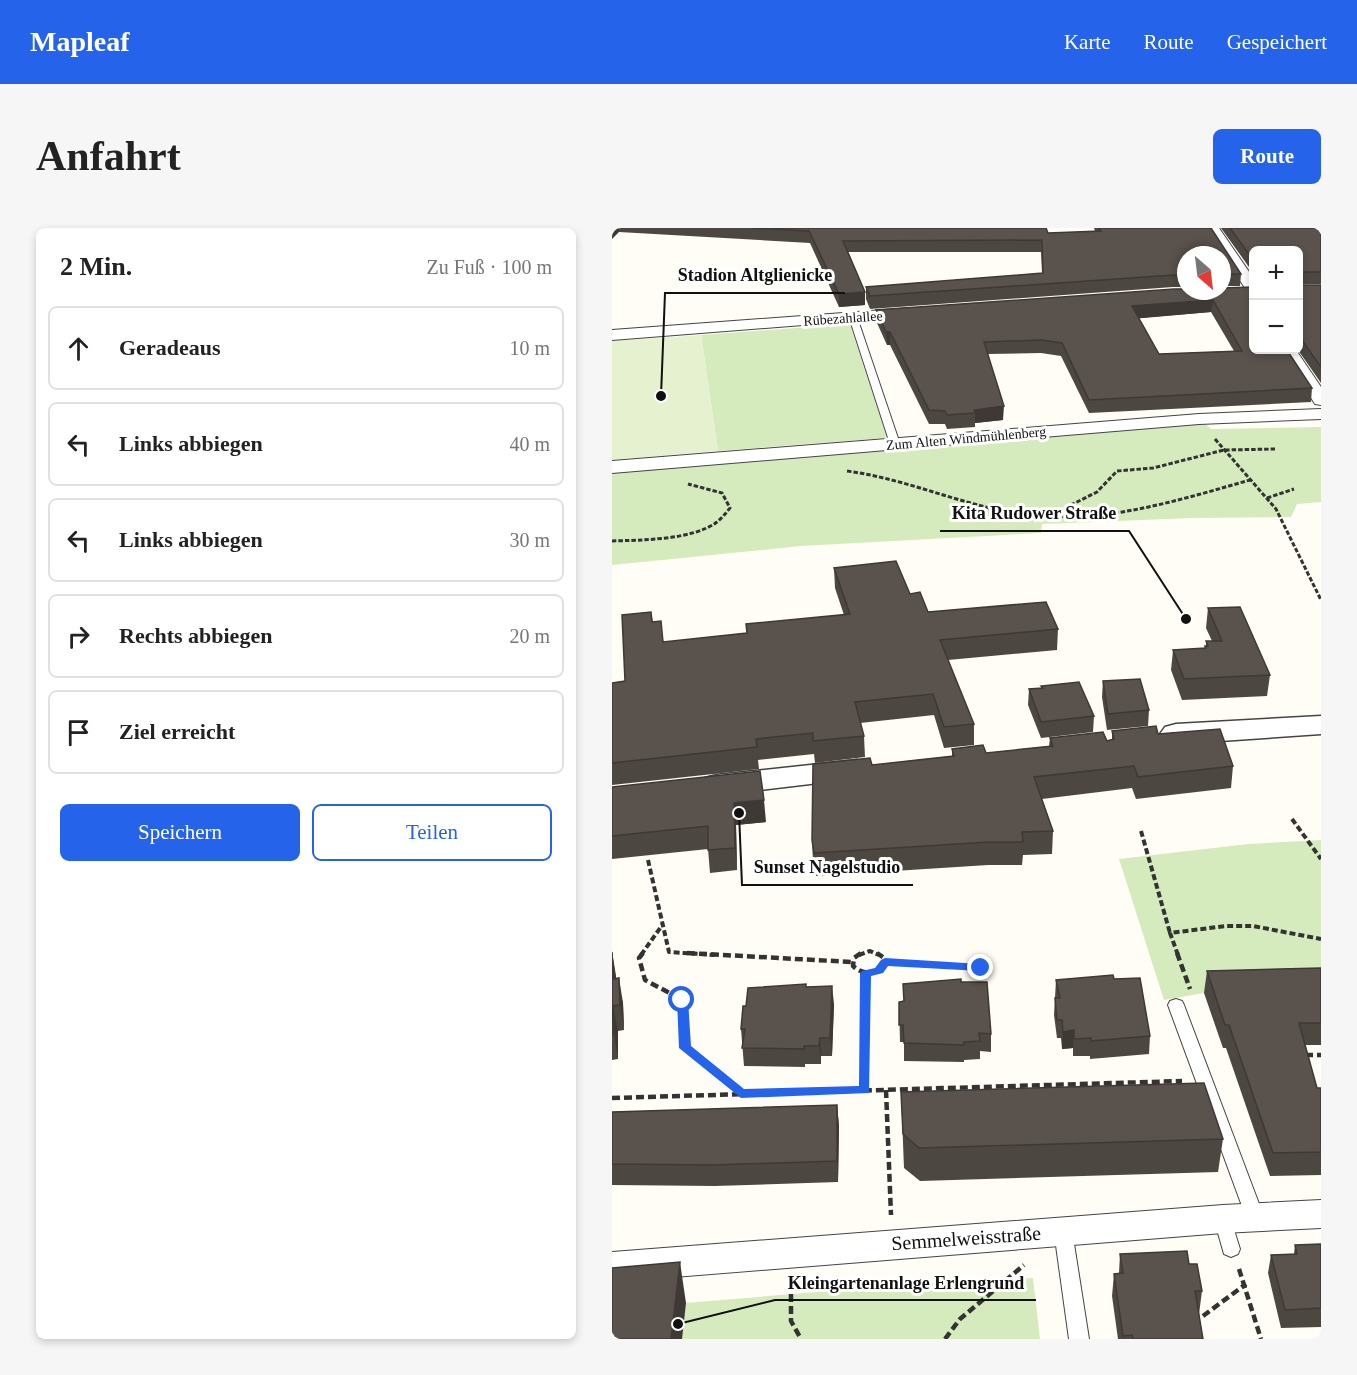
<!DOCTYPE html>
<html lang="de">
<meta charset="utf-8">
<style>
body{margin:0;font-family:Georgia,serif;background:#f6f6f6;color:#222}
.controls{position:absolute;right:18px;top:18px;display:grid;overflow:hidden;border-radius:9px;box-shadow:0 3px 9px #0003}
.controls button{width:54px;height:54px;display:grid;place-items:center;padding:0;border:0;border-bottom:2px solid #e0e0e0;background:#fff;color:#222;font:30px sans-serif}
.compass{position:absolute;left:565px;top:18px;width:54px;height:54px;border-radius:50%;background:#fff;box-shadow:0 3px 9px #0003;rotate:152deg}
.stop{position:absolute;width:18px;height:18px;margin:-14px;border:4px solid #2563eb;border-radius:50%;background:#fff}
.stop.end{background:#2563eb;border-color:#fff;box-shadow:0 2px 6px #0008}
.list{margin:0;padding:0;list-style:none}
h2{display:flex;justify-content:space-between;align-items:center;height:78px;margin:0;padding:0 24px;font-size:26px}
h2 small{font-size:20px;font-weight:400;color:#767676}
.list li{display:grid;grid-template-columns:39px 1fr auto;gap:18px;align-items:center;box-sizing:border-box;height:84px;margin:0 12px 12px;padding:0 12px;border:2px solid #e0e0e0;border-radius:9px}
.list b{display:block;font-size:22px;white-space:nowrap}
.list em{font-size:20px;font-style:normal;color:#767676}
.actions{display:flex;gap:12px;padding:18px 24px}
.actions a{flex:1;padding:14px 0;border:2px solid #2563eb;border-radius:9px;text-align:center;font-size:21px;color:#2563eb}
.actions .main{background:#2563eb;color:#fff}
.icon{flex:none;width:33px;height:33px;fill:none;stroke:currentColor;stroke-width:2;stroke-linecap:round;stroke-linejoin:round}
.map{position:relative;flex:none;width:709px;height:1111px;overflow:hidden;border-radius:9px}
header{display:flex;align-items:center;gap:36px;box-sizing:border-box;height:84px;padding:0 30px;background:#2563eb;color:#fff}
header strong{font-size:28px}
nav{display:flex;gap:33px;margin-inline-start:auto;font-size:21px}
.intro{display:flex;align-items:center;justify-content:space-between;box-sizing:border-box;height:144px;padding:0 36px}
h1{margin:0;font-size:42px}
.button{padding:15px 27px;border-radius:9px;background:#2563eb;color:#fff;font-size:21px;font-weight:700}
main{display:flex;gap:36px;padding:0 36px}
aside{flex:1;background:#fff;border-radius:9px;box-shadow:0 3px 9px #0003}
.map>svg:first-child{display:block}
.green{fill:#d5ebbd}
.pitch{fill:#e6f2cf}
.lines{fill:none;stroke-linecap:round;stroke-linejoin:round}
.service-casing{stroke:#444;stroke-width:2}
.minor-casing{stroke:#444;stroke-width:2}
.tertiary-casing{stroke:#444;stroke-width:3}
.path-far2{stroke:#333;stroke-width:3;stroke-dasharray:4.5 2;stroke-linecap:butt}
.path-far1{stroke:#333;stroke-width:4;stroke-dasharray:6 3;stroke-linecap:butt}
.path{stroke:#333;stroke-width:4.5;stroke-dasharray:8 4;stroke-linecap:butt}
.service{fill:#fff;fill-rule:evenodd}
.minor{fill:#fff;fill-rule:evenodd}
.tertiary{fill:#fff;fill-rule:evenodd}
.wall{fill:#4d4742;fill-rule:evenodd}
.shaded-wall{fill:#3f3936}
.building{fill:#5a524d;stroke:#3f3936;stroke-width:1.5;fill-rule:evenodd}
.route{fill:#2563eb}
.labels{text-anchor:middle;stroke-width:6;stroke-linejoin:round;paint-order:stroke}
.far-street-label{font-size:14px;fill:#111;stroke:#fff}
.near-street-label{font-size:20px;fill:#111;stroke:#fff}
.leader{fill:none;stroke:#111;stroke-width:2}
.callout-dot{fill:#111;stroke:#fff;stroke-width:2}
.callout-label{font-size:18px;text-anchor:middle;font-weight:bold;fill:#111;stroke:#fff;stroke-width:6;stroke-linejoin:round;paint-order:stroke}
</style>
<header>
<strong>Mapleaf</strong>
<nav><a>Karte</a><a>Route</a><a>Gespeichert</a></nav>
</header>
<div class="intro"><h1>Anfahrt</h1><a class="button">Route</a></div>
<main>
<aside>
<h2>2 Min.<small>Zu Fuß · 100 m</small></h2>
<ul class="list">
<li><svg class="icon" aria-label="ahead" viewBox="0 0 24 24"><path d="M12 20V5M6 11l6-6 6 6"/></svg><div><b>Geradeaus</b></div><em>10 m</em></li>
<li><svg class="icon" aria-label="left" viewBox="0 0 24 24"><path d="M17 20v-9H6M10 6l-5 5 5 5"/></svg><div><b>Links abbiegen</b></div><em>40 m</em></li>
<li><svg class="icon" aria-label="left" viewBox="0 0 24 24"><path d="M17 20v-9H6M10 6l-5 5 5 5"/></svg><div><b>Links abbiegen</b></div><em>30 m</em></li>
<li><svg class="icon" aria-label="right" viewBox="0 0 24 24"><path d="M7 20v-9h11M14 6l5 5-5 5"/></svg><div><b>Rechts abbiegen</b></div><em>20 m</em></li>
<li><svg class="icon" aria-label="arrive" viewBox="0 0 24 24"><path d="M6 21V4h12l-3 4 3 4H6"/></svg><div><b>Ziel erreicht</b></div></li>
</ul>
<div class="actions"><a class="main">Speichern</a><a>Teilen</a></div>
</aside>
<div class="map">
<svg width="709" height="1111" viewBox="0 0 709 1111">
<rect width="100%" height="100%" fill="#fffdf5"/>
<g class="green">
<path d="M238,96L275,210L106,223L89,107Z"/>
<path d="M593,195L599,201L709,199V274L685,276L679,289L580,290L430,296L429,305L189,318L0,337V241Z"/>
<path d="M709,612V762L592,765L552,772L507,631L636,616Z"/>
<path d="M421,1050L428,1111H0V1081L326,1054Z"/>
</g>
<path class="pitch" d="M89,107L106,223L0,232V113Z"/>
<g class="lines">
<defs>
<g id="service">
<path d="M238,87L245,89L288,216L286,218L278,216L237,89Z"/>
<path d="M564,771L570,773L572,777L652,989L649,994L643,996L637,994L634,989L556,777L558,773Z"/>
<path d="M611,984L617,986L628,1021L626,1026L619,1029L612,1026L602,991L605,986Z"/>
<path d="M451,996L458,998L460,1003L477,1111H457L442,1003L444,998Z"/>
</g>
<g id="minor">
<path d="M593,0H607L642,51V67L637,66Z"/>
<path d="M299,80L307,85L305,88L0,112V102Z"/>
<path d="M668,122H684L709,159V177L703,176Z"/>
<path d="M709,181V191L587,196L0,245V233L587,186Z"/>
<path d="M709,972V1000L611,1005L0,1054V1024L611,977Z"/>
</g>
<g id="tertiary">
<path d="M709,488V506L564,516L553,513L548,506L553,499L564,496Z"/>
<path d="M245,532L257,535L261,542L257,549L105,567L93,564L88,557L93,550L105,547Z"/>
</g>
</defs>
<use href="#service" class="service-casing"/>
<use href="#minor" class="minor-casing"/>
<use href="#tertiary" class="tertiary-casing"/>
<g class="path-far2">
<path d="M603,211L664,281L709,372"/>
<path d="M235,243C295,251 349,277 408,286C486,298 564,273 638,252"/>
<path d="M655,270L682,261"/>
<path d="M452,288L457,278L485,264L505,243L541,240L612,222L663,221"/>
<path d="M0,313C30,312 81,312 105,294C110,290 114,285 118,280L110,265L76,256"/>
</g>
<g class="path-far1">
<path d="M680,591L709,631"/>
<path d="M529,603L558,705"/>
<path d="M36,632L57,724L103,727"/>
<path d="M29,727L51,696"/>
<path d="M247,727L258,723L267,727"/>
<path d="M566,727L558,705L614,698H641L709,711"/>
</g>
<g class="path">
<path d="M31,725L27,730L33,752L71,772L73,820L129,866"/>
<path d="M75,725L240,734"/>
<path d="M249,725L242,730L241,738C251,747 260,746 271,739L272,730L265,725"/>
<path d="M565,725L578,761"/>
<path d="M273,734L369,739"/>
<path d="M693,827H709"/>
<path d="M253,862L254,745"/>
<path d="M274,862L279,987"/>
<path d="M0,870L570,853"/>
<path d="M627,1041L649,1111"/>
<path d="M179,1054V1093L189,1111"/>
<path d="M591,1088L634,1056"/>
<path d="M333,1111L348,1091L412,1037"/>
</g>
<use href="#service" class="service"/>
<use href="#minor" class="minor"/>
<use href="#tertiary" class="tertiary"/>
</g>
<g class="wall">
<path d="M0,0H434L436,5L483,3L482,0H599L629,46L628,58H610V27H574V59H561L258,81L254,71V59L430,45L429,24H236L253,64V77L227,79L198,15L7,4Z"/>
<path d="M609,0H709V56H687V22H642V46Z"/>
<path d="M687,57H709V155L686,122Z"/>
<path d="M610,63L642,122L700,160L699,174L477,185L449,128L429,125L376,126L391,192L363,195V199L335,201L333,196H317L278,117H275L265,95L264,82ZM599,84L622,123L547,126L527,90Z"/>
<path d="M222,340L298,366L316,384L446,401L445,422L336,432L362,496V517L332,520L322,487L248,495L252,508L253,529L203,535L202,526L146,532L147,541L0,557V455L13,453L39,384L41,394L52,414L135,406L134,396L232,387L223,360Z"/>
<path d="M596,380L658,447L655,468L570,472L559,442L561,422L592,420L593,418H594V413H600L594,400Z"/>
<path d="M491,453L537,482L536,498L495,502L490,469Z"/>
<path d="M429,458L482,488L481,504L429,510L416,477L417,461L429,460Z"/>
<path d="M500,503L546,506L621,538L619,560L524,571L520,560L430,571L441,603L440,626L411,627L410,637H376L204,648L201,634L200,612L260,537L340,528V521L374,525L437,518L438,510L495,513L500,511Z"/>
<path d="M0,559L154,594L124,597L125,642L98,645L96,621L0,631Z"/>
<path d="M0,724L4,751L11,775L12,802L6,803V831L0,832Z"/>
<path d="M709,740V817H693L705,860H709V947L658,948L614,820H611L592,765L595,743Z"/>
<path d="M502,751L538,808L537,826L478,831V828H461V820L450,821L449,810H445L442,787L444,752Z"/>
<path d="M349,754L379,806V824L368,823V831L352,832V834L292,833V814H288L287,774L292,773Z"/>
<path d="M194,759L222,776L220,828H209V836H193V839L132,838L129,801L134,778Z"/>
<path d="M289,864L611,911L606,944L308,953L292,940Z"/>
<path d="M225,877L227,898L226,954L103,958L0,957V884Z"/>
<path d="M709,1016V1099L669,1100L656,1045L659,1027L682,1026L683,1017Z"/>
<path d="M508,1026L577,1036L590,1063L587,1086L591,1111H506L500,1068L502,1046L507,1045Z"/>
</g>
<g class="shaded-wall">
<path d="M0,0H7V4L0,11Z"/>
<path d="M253,64V77L227,79V66Z"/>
<path d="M601,72L599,84L520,91V78Z"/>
<path d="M274,104H278V117H275Z"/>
<path d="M392,178L391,192L363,195V185L362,182Z"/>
<path d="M152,572L154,594L124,597L125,642L123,620L122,575Z"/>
<path d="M0,723L4,748L5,776L1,751Z"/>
<path d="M7,750L11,775L12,802L8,777Z"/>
<path d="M220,758L222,776L220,828L218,810Z"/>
<path d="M1,778L6,803V831L2,806Z"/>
<path d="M462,802L461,820L450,821L451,804Z"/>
<path d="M208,810L209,828V836L207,818Z"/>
<path d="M225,877L227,898L226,954L225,933Z"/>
<path d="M68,1034L74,1075L70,1111H59Z"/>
</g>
<g class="building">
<path d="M140,0H434L436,5L489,3L487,0H599L629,46H611L610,47V27H574V47H562L258,68L254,59L431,45L430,12L231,13L253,64L227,66L197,3Z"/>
<path d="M618,0H709V44H687V22H642V33Z"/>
<path d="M687,57H709V139L687,108Z"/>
<path d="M642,59V122H675L700,160L477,172L450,115L429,112L372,114L392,178L362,182L363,185L335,187L333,183L317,182L278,104H274L264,82L562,61H574V63H610V60ZM601,72L630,123L547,126L520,78Z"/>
<path d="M284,333L298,366L308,364L316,384L434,374L446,401L328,412L362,496L332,499L321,466L243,474L252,508L201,513V505L144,511L145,519L0,535V455L13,453L10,387L39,384L40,394L49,393L51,414L135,405L134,396L238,386L222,340Z"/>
<path d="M628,379L658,447L572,451L561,422L594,420L593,418H596L594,413H610L596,380Z"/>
<path d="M528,451L537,482L496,486L491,453Z"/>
<path d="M467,454L482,488L429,494L417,461L431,460L429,458Z"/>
<path d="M544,498L546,506L608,501L621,538L526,549L522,538L422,549L441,603L410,604L411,614H377L202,625L200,612L201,536L258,530L260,537L342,528L340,521L371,517L374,525L441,518L438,510L491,504L495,513L502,511L500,503Z"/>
<path d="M148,543L152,572L122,575L123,620L96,622V598L0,608V559Z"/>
<path d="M0,724L1,751L7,750L8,777L1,778L2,806H0Z"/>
<path d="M709,740V795H687L705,860H709V924L661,925L617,797H613L595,743Z"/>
<path d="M501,747L502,751L528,750L538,808L479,813V810L462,811V802L451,804L450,792H445L443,770H448L444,752Z"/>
<path d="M349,751V754H375L379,806L367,805L368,813L352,814V817L292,815L291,797H287V774L292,773L291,756Z"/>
<path d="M194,756V759L220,758L218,810H208L207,818H192V821L130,820L133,801H129L131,778H134L136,760Z"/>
<path d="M592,855L611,911L307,920L291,906L289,864Z"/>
<path d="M225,877V933L101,937L0,936V884Z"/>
<path d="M709,1016V1080L673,1082L659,1027L685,1026L683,1017Z"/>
<path d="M575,1023L577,1036H585L590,1063H583L591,1111H521L520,1107L511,1108L502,1046L511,1045L508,1026Z"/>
<path d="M68,1034L59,1111H0V1040Z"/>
</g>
<path class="route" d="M273,730L369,736L375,740L369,743L276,738L271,745L259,748L257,865L129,870L67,820L65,772L70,768L76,772L79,818L132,861L247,858L248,745L250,743L263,740L269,732Z"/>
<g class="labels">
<g class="far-street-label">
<text transform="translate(231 90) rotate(-4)" y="5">Rübezahlallee</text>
<text transform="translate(354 210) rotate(-5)" y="5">Zum Alten Windmühlenberg</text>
</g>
<g class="near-street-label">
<text transform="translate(354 1010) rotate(-4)" y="7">Semmelweisstraße</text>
</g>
</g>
<path class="leader" d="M49 168L53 65H233M574 391L517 303H328M127 585L130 657H301M66 1096L163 1072H424"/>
<g class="callout-dot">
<circle cx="49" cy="168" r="6"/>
<circle cx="574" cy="391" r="6"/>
<circle cx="127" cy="585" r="6"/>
<circle cx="66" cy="1096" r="6"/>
</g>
<g class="callout-label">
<text x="143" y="53">Stadion Altglienicke</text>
<text x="422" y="291">Kita Rudower Straße</text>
<text x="215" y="645">Sunset Nagelstudio</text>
<text x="294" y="1061">Kleingartenanlage Erlengrund</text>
</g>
</svg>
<div class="controls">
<button>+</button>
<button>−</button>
</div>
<svg class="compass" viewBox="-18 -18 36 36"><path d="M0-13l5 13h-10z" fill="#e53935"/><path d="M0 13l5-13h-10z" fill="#767676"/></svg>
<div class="stop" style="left:70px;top:772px"></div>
<div class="stop end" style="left:369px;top:740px"></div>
</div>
</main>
